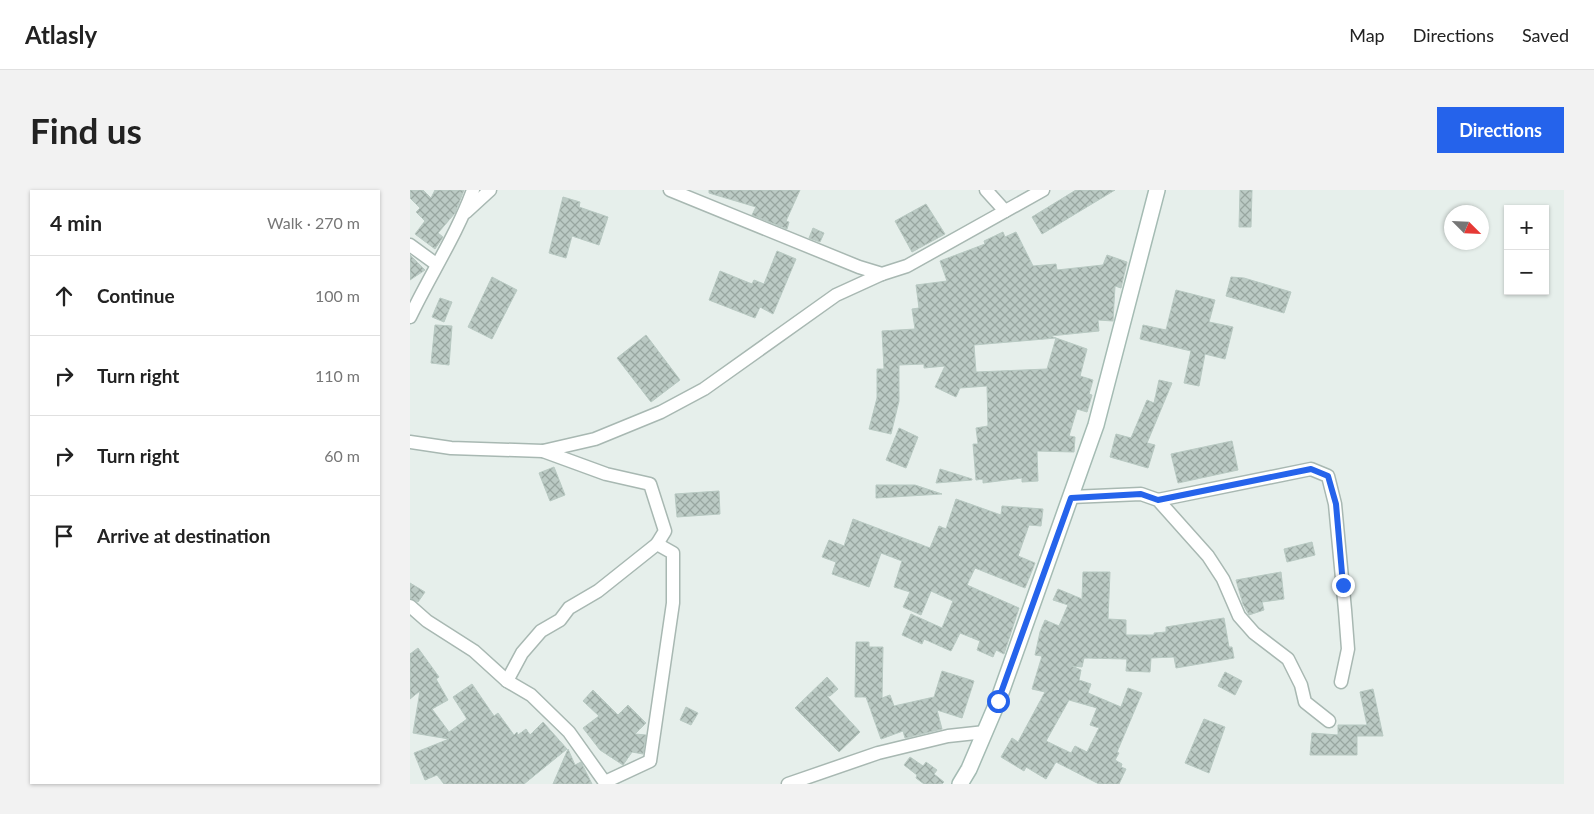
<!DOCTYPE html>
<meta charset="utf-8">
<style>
body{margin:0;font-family:Lato,sans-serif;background:#f2f2f2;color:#222}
.controls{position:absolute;right:15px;top:15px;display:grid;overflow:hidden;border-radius:0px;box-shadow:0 1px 4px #0004}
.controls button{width:45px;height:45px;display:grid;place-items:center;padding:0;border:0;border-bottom:1px solid #e0e0e0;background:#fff;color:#222;font:25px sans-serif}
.compass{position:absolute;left:1034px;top:15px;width:45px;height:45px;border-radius:50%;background:#fff;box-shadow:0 1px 4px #0004;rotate:114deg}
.stop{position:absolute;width:15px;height:15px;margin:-11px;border:4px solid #2563eb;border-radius:50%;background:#fff}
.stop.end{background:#2563eb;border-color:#fff;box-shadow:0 1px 5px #0008}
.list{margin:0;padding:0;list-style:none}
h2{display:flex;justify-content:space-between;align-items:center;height:65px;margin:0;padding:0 20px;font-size:21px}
h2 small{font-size:16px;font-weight:400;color:#767676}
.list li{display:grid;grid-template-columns:32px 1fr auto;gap:15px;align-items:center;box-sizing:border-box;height:80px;padding:0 20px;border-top:1px solid #e0e0e0}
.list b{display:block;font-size:19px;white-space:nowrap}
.list em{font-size:16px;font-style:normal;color:#767676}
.icon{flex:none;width:28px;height:28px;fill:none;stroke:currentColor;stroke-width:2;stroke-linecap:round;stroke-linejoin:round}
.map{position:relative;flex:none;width:1154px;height:594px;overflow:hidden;border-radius:0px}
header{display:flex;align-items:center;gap:30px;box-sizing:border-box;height:70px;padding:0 25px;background:#fff;border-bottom:1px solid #e0e0e0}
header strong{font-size:24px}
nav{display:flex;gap:28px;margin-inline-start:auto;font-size:18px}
.intro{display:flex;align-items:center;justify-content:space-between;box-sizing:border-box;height:120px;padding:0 30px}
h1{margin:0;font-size:35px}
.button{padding:12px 22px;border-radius:0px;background:#2563eb;color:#fff;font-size:18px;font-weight:700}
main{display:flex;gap:30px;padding:0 30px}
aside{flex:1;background:#fff;border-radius:0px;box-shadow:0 1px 4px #0004}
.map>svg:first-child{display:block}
.building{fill:url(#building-cross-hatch);stroke:#b8c9c2;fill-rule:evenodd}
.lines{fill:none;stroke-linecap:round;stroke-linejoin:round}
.street-casing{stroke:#a8b8b2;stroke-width:15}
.secondary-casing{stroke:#a4bbb3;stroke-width:18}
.street{stroke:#fff;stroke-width:12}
.secondary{stroke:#fff;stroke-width:15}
.route{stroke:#2563eb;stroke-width:6}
</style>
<header>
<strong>Atlasly</strong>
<nav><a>Map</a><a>Directions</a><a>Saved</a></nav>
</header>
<div class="intro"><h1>Find us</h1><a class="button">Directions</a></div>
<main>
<aside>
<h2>4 min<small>Walk · 270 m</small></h2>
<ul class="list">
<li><svg class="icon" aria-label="ahead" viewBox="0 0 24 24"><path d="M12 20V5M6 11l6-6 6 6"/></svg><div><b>Continue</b></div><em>100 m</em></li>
<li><svg class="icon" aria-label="right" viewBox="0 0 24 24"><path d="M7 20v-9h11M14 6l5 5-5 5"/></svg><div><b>Turn right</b></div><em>110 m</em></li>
<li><svg class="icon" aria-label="right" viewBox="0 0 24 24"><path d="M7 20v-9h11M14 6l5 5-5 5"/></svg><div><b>Turn right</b></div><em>60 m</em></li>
<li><svg class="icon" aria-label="arrive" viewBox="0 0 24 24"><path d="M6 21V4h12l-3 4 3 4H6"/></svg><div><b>Arrive at destination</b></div></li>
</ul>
</aside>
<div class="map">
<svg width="1154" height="594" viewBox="0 0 1154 594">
<defs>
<pattern id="building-cross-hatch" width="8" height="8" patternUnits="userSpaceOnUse" patternTransform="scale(1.25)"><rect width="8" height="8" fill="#bbcac4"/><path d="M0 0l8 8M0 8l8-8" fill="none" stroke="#98a6a0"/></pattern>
</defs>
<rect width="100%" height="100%" fill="#e6efeb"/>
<g class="building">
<path d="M0,0H13L21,8L25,0H54L45,23L28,43L33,47L25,59L5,44L15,31L6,22L10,18L0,8Z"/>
<path d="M299,0H390L376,31L379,32L377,39L342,25L346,17L299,3Z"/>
<path d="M666,0H705L632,44L622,27Z"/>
<path d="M830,0H842L841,37H829Z"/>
<path d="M153,7L170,12L169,17L198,27L189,55L162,46L156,68L139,63Z"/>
<path d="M516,14L535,44L502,62L485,31Z"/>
<path d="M403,38L414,43L410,52L399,48Z"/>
<path d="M593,42L595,47L606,42L623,76L646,74L647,80L693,75L697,65L717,72L711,98L705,96L703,131L688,130L689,141L640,146L646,148L564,155L566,182L637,179L646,148L677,159L670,186L683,190L679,204L682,205L677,222L667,219L659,246L665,247L664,262L627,261L628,291L612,292V288L573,293V289L566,290L563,254H568L566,238L578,236L577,196L550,198L546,207L525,197L535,176L514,178V174L489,175V211L481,244L459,239L467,208V179H474L472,141L505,139L502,119L509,118L506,95L537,91L530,71L575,54L574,51Z"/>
<path d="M367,61L386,69L363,124L350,117L345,128L299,110L310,81L342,94L344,90L354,94Z"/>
<path d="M0,65L15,80L0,90Z"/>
<path d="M82,87L107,100L82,149L58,137Z"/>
<path d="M821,87L834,88L881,102L874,123L816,106Z"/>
<path d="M766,100L805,110L799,132L823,137L815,169L795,164L789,196L774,193L781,161L730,149L733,135L756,140Z"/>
<path d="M30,108L42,112L34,132L22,127Z"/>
<path d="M25,135L42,136L39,175L21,173Z"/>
<path d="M236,145L270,190L241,212L207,168Z"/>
<path d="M749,190L762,193L737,253L745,255L738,278L700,267L706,244L721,248L737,210L744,213Z"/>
<path d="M489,238L508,247L496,278L476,270Z"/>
<path d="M822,251L828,280L768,293L761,264Z"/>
<path d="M144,277L155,305L140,311L129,283Z"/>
<path d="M530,279L562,289V290L526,293Z"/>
<path d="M466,295H505L532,304L466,308Z"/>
<path d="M309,301L310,324L267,327L265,304Z"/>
<path d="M546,309L591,325L592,316L633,319L631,336L619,335L608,366L625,373L615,398L565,378L557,395L609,418L594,464L586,460L583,467L567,460L570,451L550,443L541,461L514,449L512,454L492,445L501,424L532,438L543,411L521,401L511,425L493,417L500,402L484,397L492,371L471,363L459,397L422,384L426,372L412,367L419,350L434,356L443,329L520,358L529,336L536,339Z"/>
<path d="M902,352L905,365L877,372L874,359Z"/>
<path d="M673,382H700L698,429L716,430V445H744V443L756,442V437L814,428L819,457H822L824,468L766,478L764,467L741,468L740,482L716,481L717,469L674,468L672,477L662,476L671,480L669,490L681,494L678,503L711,517L718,498L732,503L707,562L709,563L705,570L712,574L711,577L716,579L709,594H689L646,572L636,589L616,577L614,581L591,567L602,548L608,552L635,502L622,499L632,466L625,465L630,442L635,430L649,436L658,415L643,410L648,399L672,409ZM659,510L687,518L680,535L689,538L677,562L665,556L661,563L636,551Z"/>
<path d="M871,382L874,409L852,412L854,420L839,425L833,414L826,390Z"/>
<path d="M0,393L15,402L8,412L0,408Z"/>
<path d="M446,452H459V457H473L472,508L480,505L484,516L524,507L532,481L564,491L552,528L527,520L532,539L495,548L493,541L471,549L456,507H445Z"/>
<path d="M8,458L29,487L26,489L38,510L22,519L39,542L57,529L43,507L62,494L84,526L88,523L104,545L107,542L108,545L116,539L120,545L133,532L157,559L114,594H34L27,585L15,590L4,563L39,549L3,543L10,501L0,509V464Z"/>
<path d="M815,482L832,491L825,505L808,496Z"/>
<path d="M417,487L428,499L420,506H417L450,542L429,562L385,518Z"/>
<path d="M963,499L973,546H947V565H900L902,543L928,545V535H957L950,502Z"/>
<path d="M183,500L208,525L218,515L236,533L225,544L236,545L233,564L222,562L213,575L190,560L173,538L189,526L173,511Z"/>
<path d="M276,517L288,523L281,535L270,530Z"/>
<path d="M794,529L815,537L799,583L775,573Z"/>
<path d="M158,559L165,575L171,572L182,594H143Z"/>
<path d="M500,567L513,576L516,572L527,580L524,584L534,592L532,594H514L506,588L507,585L494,575Z"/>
</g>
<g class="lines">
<defs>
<g id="street">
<path d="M260,0L449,77L472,84L497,76L633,0"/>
<path d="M576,0L595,21"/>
<path d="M56,22L80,0"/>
<path d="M0,55L26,74"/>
<path d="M0,127C20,85 47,44 63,0"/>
<path d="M0,252L41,258L133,261L185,249L251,222L294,199L426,105L472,84"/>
<path d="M133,261L196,284L240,294L255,341L247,354"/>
<path d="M661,307L731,304L748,310L798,366L813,389L829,426L844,443L878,469L891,495L895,512L919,531"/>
<path d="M748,310L901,279L918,286L925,314L935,420L938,459L931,492"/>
<path d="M0,416L17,431L64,461L97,491L121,505L159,542L196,594"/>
<path d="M97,491L112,463L131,441L150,430L159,418L188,401L247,354L263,363V413L240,571L195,592"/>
<path d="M378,594L468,563L538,546L575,542"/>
</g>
<path id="secondary" d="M550,594L559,579L588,511L686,235L747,0"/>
</defs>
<use href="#street" class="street-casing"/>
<use href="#secondary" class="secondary-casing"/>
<use href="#street" class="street"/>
<use href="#secondary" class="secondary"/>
</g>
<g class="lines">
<path class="route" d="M588,511L661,308L731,304L748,310L901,279L918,286L926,314L933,395"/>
</g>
</svg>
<div class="controls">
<button>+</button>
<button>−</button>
</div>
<svg class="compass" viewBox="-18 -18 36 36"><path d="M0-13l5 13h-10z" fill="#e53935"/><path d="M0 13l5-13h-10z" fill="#767676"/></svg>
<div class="stop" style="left:588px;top:511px"></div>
<div class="stop end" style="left:933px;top:395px"></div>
</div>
</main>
